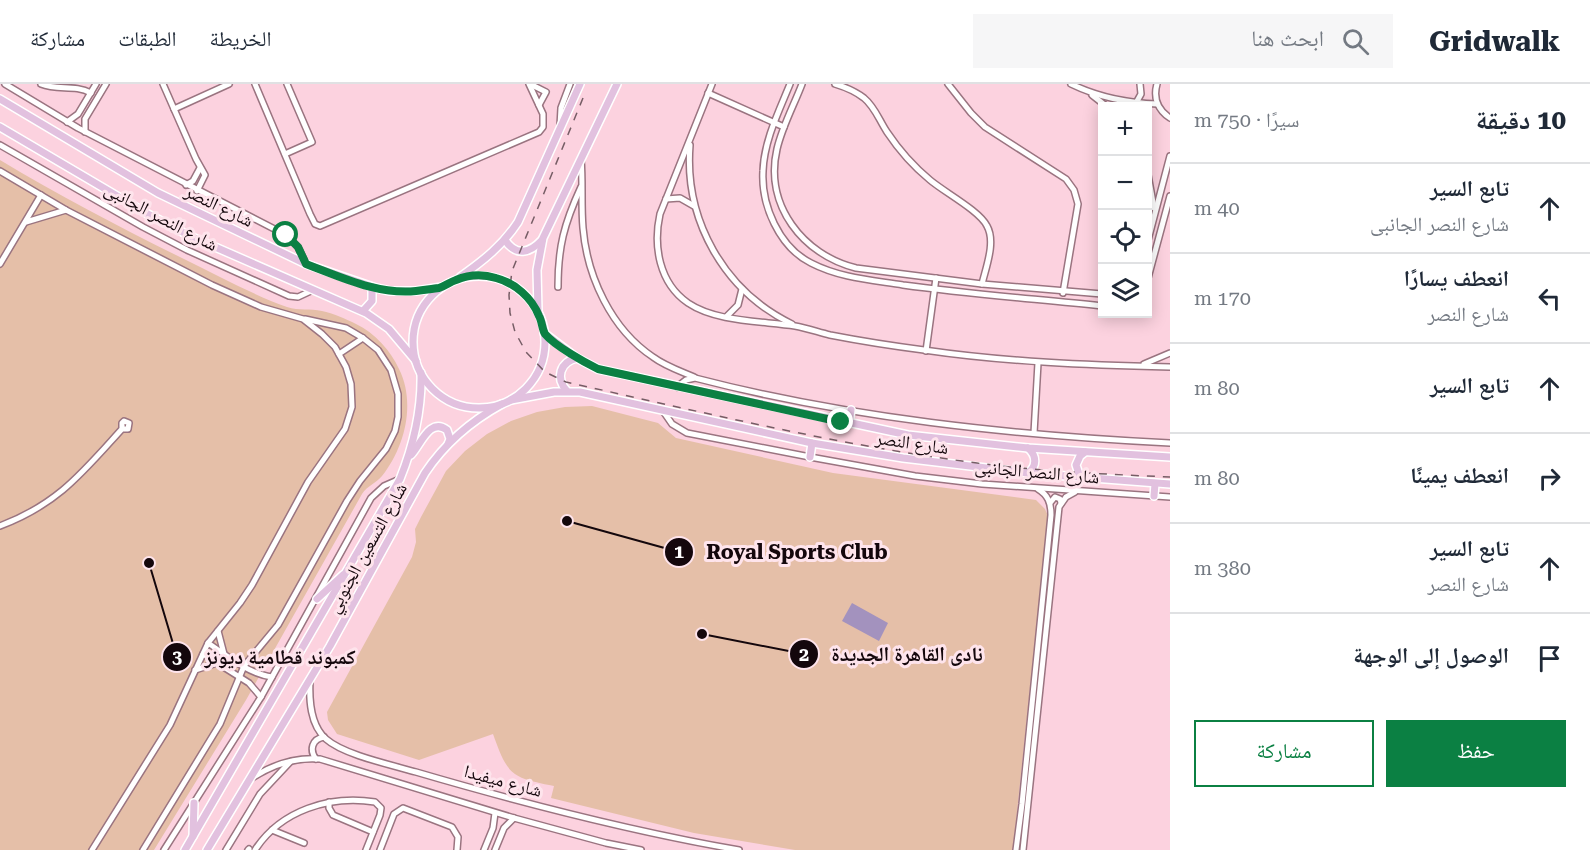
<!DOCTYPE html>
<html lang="ar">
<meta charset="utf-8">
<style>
body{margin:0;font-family:"Roboto Serif","Noto Naskh Arabic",serif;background:#f6f6f7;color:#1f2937;direction:rtl}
.controls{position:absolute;right:18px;top:18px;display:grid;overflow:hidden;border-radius:0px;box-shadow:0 3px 15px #0003}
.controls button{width:54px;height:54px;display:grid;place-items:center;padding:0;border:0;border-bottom:2px solid #e0e1e3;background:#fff;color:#1f2937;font:30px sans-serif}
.stop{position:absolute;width:18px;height:18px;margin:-14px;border:4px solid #0b8043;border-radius:50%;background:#fff}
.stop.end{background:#0b8043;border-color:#fff;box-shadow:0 2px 6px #0008}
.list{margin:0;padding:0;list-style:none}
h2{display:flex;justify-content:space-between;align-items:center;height:78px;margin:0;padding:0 24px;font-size:26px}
h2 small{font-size:20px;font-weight:400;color:#747a83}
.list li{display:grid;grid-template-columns:39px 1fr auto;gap:18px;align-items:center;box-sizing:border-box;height:90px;padding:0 24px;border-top:2px solid #e0e1e3}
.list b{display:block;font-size:22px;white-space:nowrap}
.list p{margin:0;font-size:20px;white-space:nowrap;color:#747a83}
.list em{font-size:20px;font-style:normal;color:#747a83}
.actions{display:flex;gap:12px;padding:18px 24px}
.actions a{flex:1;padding:14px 0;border:2px solid #0b8043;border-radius:0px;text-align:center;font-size:21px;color:#0b8043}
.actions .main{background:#0b8043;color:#fff}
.icon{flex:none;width:33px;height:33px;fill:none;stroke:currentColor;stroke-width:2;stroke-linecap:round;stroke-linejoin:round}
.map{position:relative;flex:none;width:1170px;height:766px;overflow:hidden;direction:ltr}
header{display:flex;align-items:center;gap:36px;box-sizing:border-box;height:84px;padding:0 30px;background:#fff;border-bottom:2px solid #e0e1e3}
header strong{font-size:28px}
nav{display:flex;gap:33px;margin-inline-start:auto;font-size:21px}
.search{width:420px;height:54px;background:#f6f6f7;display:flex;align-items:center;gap:15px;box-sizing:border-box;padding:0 21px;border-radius:0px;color:#747a83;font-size:22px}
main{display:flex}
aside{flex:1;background:#fff}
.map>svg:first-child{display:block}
.green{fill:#e5bfa8}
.water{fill:#a392be}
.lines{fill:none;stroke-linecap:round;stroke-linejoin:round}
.minor-casing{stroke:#9a7480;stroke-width:8}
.major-casing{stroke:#fff;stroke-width:10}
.minor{stroke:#fff;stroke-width:5}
.major{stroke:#e2c1df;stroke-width:7}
.rail{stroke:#765d65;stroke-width:1.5;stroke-dasharray:8 8;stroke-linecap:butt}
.route{stroke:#0b8043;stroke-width:8}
.labels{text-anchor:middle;stroke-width:6;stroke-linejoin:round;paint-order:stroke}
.street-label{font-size:18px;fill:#14070c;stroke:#fee4ec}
.leader{fill:none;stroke:#14070c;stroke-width:2}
.callout-dot{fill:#14070c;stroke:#fee4ec;stroke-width:2}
.mark-label{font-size:18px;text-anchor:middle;font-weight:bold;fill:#fff}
.callout-label{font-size:20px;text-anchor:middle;font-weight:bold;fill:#14070c;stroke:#fee4ec;stroke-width:6;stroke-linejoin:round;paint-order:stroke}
</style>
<header>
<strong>Gridwalk</strong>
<div class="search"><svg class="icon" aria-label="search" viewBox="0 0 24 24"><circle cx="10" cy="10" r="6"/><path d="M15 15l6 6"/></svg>ابحث هنا</div>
<nav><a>الخريطة</a><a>الطبقات</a><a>مشاركة</a></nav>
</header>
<main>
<aside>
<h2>10 دقيقة<small>سيرًا · 750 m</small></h2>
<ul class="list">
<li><svg class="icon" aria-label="ahead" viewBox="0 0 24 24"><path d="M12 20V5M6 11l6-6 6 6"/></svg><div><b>تابع السير</b><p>شارع النصر الجانبى</p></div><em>40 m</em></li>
<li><svg class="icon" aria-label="left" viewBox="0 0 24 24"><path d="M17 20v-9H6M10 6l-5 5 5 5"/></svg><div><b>انعطف يسارًا</b><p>شارع النصر</p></div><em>170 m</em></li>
<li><svg class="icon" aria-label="ahead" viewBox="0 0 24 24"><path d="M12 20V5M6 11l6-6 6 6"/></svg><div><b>تابع السير</b></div><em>80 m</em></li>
<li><svg class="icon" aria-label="right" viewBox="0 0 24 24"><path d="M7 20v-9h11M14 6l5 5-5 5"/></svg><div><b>انعطف يمينًا</b></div><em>80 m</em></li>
<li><svg class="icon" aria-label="ahead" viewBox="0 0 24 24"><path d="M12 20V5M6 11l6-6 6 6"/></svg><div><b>تابع السير</b><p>شارع النصر</p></div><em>380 m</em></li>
<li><svg class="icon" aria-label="arrive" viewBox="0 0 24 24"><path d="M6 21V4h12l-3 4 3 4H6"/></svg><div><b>الوصول إلى الوجهة</b></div></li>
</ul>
<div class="actions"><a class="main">حفظ</a><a>مشاركة</a></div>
</aside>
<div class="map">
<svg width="1170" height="766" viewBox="0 0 1170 766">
<rect width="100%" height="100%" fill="#fcd2df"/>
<g class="green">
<path d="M0,76C60,112 121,144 184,175C217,191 251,210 287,223C299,227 310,224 322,227C333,229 346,235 356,240C375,249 391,267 399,285C416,319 405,363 382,392C376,399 367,402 362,410L246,616L154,766H0Z"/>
<path d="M592,322L658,339L676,354L833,389L1036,416L1045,425L1048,432L1013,766H795L694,749L551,714L554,702C511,693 508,692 493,650L419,676L337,650L328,636L327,628L412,473L416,458L415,445L421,433L446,387L465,367L487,350L511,337L537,328L565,323Z"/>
</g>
<path class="water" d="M852,519L888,539L879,557L842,537Z"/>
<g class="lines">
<defs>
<g id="minor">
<path d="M5,0L78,44L286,151L298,163L306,180"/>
<path d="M41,0C58,7 74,0 91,9"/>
<path d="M163,0L196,75L205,91L197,107"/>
<path d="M255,0L310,130L315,140L320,142L539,48L543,43V30L529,0"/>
<path d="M530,0L546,8L539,21"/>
<path d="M712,0L660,130C653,162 659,199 688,219C716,238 762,237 795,242C806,244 818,248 830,251C861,257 893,262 924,266C1006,278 1088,281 1170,283"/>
<path d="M790,0C779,27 764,57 763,87C761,121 779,163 811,179C840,194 872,196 903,201C969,210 1036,215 1102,222"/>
<path d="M802,0C794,21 782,43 777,65C764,121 803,171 856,184L982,200L1102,210"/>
<path d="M835,0C845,3 855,7 864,14C875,23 879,36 887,48C899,66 913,82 930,96C944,108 980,127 987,142C996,158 986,183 982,200"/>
<path d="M948,0L971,29L985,43L1066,95L1074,106L1078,120L1063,209"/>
<path d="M1071,0C1098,13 1127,19 1157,20"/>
<path d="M1157,0C1153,14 1158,26 1170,34"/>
<path d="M708,9L784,43"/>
<path d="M1092,11L1106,22"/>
<path d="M1136,19L1141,10L1140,0"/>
<path d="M174,25L229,0"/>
<path d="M67,38L78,30L96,0"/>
<path d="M560,42L561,24L570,0"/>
<path d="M85,48V35L106,0"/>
<path d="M0,61L143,143L187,166L289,212L298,213L313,206"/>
<path d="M690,61C684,136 724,207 792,240"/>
<path d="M285,70L312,58L287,0"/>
<path d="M581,75C583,97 581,121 583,144C587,192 611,245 653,273C665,282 680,287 694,293"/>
<path d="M0,87L66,126L212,201L261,223L303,235L322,250L335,263L346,283L351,300L352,323L345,345L308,398L252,501L240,519L208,559L170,641L92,766"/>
<path d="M1148,91L1154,124"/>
<path d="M186,101L193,97L200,84"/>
<path d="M666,115L680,114L694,122"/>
<path d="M26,138L66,126"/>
<path d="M1148,156L1170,72"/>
<path d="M0,180L41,111"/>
<path d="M1148,194L1170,112"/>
<path d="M558,203C558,163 564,140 581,103"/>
<path d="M727,232L738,221L742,205"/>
<path d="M926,267L936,194"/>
<path d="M339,270L363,254"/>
<path d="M1144,280L1170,269"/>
<path d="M677,303L686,296L695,294C849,334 1012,351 1170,359"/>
<path d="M663,327L672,340L687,349L810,373L915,392L982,400L1170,413"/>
<path d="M1034,349L1038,279"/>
<path d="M1050,419L1055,413L1060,415L1061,419"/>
<path d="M0,442C58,420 82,389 122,345V339L124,337L129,339L128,345H122"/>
<path d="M218,547L224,570"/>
<path d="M208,559C227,572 249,590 272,593"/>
<path d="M203,570L249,599L261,613"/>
<path d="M195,586L217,579"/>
<path d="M310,596C309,616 310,641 326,655C344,671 392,681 416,688C522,719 630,747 739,766"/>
<path d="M316,675C309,666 312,655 324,653"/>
<path d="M252,694C272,681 296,673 320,675L514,734L606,759L641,766"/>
<path d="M329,718V724L333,731L373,748"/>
<path d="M272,746L304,759"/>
<path d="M143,766L220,640L244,582L278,541L347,417L360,397L386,365L395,347L398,333V310L391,286L378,266L363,254L346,244L305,235"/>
<path d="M164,766L261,613L371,414L384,402L400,395"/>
<path d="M226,766L260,710L290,678"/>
<path d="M248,766L249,765"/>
<path d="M255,766C281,726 330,711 375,718L381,724L380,731L366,766"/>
<path d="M380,766L394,730L403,724L452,743L458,753L457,766"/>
<path d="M484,766L493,744L495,729"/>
<path d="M495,766L504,744L514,734"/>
<path d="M1016,766L1022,720L1051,431C1051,419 1048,411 1038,405"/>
<path d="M1023,766L1059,423L1066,413L1075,408"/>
</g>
<g id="major">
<path d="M0,15L158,109L306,180L376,204L390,207H416L442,203"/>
<path d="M0,43L146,129L190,152L366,229L389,245L416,277"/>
<path d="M505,156C516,173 530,169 542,156"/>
<circle cx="479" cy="258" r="66"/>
<path d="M460,193C483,177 503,161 518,138L580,0"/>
<path d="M363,227L372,217V203"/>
<path d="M538,227L537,186L543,154L617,0"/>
<path d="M544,249L577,274L598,285L908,351L1028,364L1170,373"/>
<path d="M567,307C555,294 560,278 577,274"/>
<path d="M511,316L554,308H580L812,359L903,374L1028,389L1170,400"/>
<path d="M849,339L851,326"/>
<path d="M1028,364C1037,372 1037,382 1028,389"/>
<path d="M411,371C421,360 430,333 447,346L450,355L448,360"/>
<path d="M810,373L812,359"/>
<path d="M1084,394L1079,390L1076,381L1080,372L1085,368"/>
<path d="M1154,412L1155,400"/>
<path d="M317,515L343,491"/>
<path d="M193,752L194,719"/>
<path d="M185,766L400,395C414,360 422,327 421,289"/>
<path d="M207,766L330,562L425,389C445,359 471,337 502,320"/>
</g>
</defs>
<use href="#minor" class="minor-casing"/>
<use href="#major" class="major-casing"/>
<use href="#minor" class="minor"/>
<use href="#major" class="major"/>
<path class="rail" d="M583,14L512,187L509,211L510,229L515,248L526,268L545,288L566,298C697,327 829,359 962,377C1031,387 1101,390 1170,393"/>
</g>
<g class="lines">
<path class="route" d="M286,151L298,163L306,180C341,193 378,211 416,207C424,206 432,205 439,204C445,202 450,198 456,196C468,191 483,190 496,194C515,199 532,214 539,232C542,237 542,245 545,250C555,262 584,278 598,285L841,338"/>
</g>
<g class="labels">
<g class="street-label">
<text transform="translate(219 122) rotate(26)" y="6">شارع النصر</text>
<text transform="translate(161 133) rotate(28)" y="6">شارع النصر الجانبى</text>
<text transform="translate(912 359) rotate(8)" y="6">شارع النصر</text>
<text transform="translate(1037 388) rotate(5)" y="6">شارع النصر الجانبى</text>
<text transform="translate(367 464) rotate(-61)" y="6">شارع التسعين الجنوبي</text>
<text transform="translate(503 697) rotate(15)" y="6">شارع ميفيدا</text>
</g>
</g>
<path class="leader" d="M567 437L679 468M702 550L804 570M149 479L177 573"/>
<g class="callout-dot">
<circle cx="567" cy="437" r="6"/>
<circle cx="702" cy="550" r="6"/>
<circle cx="149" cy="479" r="6"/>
<circle cx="679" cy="468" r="15"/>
<circle cx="804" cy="570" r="15"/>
<circle cx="177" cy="573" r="15"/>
</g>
<g class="mark-label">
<text x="679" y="474">1</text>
<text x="804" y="577">2</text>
<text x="177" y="579">3</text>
</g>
<g class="callout-label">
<text x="797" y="475">Royal Sports Club</text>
<text x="907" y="577">نادى القاهرة الجديدة</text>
<text x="280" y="580">كمبوند قطامية ديونز</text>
</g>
</svg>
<div class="controls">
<button>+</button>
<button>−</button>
<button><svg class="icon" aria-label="locate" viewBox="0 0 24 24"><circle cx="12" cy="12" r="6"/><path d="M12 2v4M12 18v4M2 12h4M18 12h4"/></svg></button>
<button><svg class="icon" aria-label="layers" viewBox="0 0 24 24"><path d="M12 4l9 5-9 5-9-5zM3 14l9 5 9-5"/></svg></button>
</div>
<div class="stop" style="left:286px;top:151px"></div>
<div class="stop end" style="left:841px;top:338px"></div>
</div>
</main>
